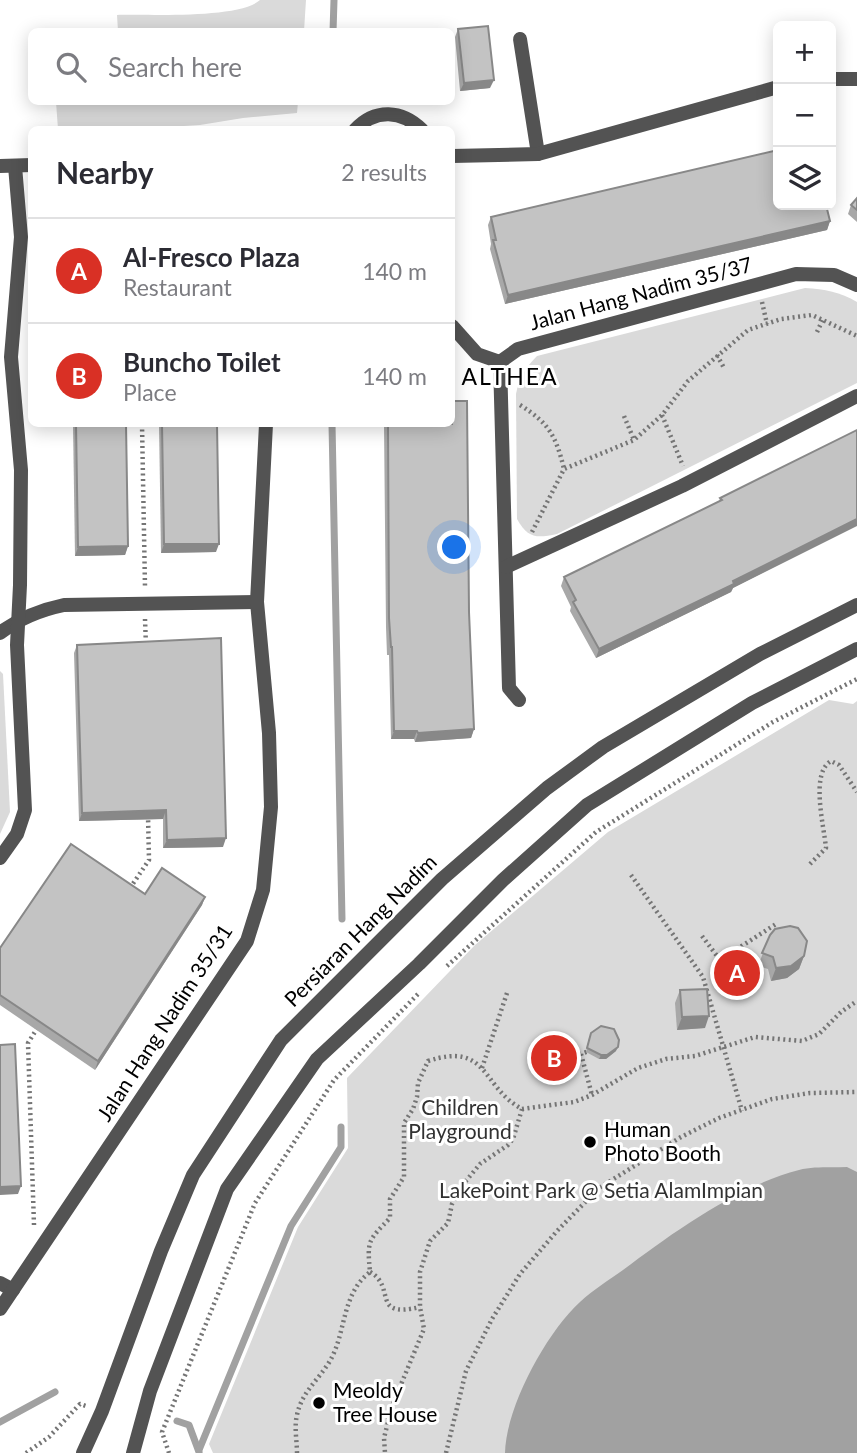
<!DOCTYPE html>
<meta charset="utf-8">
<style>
body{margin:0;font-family:Lato,sans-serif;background:#f7f7f7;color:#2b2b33}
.controls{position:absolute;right:21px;top:21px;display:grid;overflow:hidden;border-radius:10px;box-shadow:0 4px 18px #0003}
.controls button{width:63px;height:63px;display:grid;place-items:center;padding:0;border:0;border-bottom:2px solid #e1e1e2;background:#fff;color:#2b2b33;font:35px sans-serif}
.you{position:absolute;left:455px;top:548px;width:24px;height:24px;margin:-18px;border:5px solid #fff;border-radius:50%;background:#1a73e8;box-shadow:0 0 0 10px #1a73e833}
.badge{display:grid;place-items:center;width:46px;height:46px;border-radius:50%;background:#d93025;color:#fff;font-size:23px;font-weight:700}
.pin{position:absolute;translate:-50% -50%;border:4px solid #fff;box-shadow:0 2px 7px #0006}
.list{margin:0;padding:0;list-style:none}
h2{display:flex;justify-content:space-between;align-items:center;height:91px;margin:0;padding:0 28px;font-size:30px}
h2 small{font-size:23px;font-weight:400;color:#7c7c81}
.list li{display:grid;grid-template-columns:46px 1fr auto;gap:21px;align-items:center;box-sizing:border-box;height:105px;padding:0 28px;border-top:2px solid #e1e1e2}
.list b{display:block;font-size:26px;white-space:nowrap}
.list p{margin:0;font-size:23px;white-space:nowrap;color:#7c7c81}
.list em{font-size:23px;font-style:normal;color:#7c7c81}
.icon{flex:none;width:38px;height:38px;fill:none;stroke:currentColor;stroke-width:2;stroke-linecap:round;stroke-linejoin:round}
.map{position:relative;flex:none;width:857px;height:1453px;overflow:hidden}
.search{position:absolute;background:#fff;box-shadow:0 4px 18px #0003;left:28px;top:28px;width:427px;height:77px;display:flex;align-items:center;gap:18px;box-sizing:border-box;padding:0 24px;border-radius:10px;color:#7c7c81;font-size:26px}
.panel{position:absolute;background:#fff;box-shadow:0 4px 18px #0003;left:28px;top:126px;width:427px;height:301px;border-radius:10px}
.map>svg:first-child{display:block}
.green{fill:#dadada}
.water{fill:#a1a1a1}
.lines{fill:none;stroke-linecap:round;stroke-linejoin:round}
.stream{stroke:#a1a1a1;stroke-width:7}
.path{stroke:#757575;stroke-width:4.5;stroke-dasharray:2 3.5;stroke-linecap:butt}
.service{stroke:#535353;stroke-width:14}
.minor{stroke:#535353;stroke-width:14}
.tertiary{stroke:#535353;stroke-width:14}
.wall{fill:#a8a8a8}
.shaded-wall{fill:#888}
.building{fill:#c3c3c3;stroke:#888;stroke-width:2}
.poi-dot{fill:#000;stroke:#fff;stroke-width:2.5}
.labels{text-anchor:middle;stroke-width:6;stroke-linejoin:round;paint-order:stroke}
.street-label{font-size:21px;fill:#000;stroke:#fff}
.park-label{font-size:21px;fill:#313131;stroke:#fff}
.poi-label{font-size:21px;fill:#000;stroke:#fff;text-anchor:start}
.neighbourhood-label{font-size:23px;letter-spacing:2px;fill:#000;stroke:#fff}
</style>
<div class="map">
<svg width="857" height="1453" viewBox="0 0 857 1453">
<rect width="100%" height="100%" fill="#fff"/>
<g class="green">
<path d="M260,0H306L304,31H118L117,15C148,14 239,19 260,0Z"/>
<path d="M56,102H298L297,113L243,118L200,125L119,130L58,129Z"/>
<path d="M805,288C825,289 840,292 857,302V383L557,534C537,538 528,539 517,519L516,394C519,378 525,368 537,356Z"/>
<path d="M0,671L3,674L10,812L0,834Z"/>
<path d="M829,700L853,704L857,701V1453H213L209,1444L298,1227L348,1148L347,1078L475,945L608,832Z"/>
</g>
<path class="water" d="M847,1167L857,1172V1453H505C506,1407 546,1333 580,1302C593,1290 609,1280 623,1270C672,1233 739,1185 799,1170C814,1166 832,1168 847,1167Z"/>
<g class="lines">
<g class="stream">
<path d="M333,32L334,0"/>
<path d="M332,424L342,919"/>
<path d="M177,1421L189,1425L199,1452"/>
<path d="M0,1422L55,1392"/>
<path d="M199,1450L291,1226L341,1147V1127"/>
</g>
<g class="path">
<path d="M762,302L767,324"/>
<path d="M817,332L823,319"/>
<path d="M717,355L724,368"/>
<path d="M520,405C549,423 556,436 564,469"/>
<path d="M662,415L683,466"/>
<path d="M624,416L634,440"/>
<path d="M142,424L145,587"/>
<path d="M532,532L564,469L634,440L662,415L688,381L748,330L781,319L812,315L857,336"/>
<path d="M145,619L146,646"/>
<path d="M810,864L826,848C824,826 810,773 831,761L839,765L857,792"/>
<path d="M631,875L703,977L742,1111"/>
<path d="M130,888L149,860L148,815"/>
<path d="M702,936L720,960L776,924"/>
<path d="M447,966L596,832L773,722L857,679"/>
<path d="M581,1054L592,1095"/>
<path d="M569,1058L589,1051"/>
<path d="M482,1068L508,990"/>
<path d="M522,1109L574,1102L592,1095L638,1068L666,1059L695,1056L755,1037L802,1041L819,1034L841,1012L857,1001"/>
<path d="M34,1225L28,1043L38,1027"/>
<path d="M370,1272C397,1287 370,1319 420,1307"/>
<path d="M26,1453L49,1437L80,1404L86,1406"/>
<path d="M169,1453L162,1432L255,1203L334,1080L418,994"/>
<path d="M297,1453C297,1441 294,1427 297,1415C301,1394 317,1381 328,1364C347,1335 340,1295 370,1272C367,1240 368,1241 390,1218V1199L404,1177V1123L413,1109L417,1097L418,1083L428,1061C489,1041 481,1087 522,1109L513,1139L508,1145L480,1164L465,1182L452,1204L448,1223L430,1241L420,1272V1307L424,1329L392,1406L384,1438L385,1453"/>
<path d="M446,1453L466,1371L492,1319L520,1274L557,1231L599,1188L681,1137L719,1118L772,1099L810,1093L857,1092"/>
</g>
<path class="service" d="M520,39L538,154"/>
<g class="minor">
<path d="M831,79H857"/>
<path d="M355,130C375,108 402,110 422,130"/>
<path d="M452,156L538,154L778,87"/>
<path d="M0,166L32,165"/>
<path d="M452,326L477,354L500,362L518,349L796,274L834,275L857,285"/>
<path d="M500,362L509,688L519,700"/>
<path d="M506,567L682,486L857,396"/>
<path d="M0,633C20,618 40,610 64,605L257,602"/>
<path d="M0,858L17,834L25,810L17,645L20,585L21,470L11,357L21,237L15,166"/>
<path d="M0,1283L13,1290"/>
<path d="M0,1309L247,941L263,890L271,807L269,733L257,602L266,424"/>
</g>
<g class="tertiary">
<path d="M83,1453L102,1411L161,1251L193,1175L281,1040L442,879L547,788L603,747L760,654L857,605"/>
<path d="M133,1453L150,1391L227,1189L317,1059L419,964L503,880L587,805L752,703L857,649"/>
</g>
</g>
<g class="wall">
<path d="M458,29L490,88L460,91L455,37Z"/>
<path d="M857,198V222L848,214L851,205Z"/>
<path d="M491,217L830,221L827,230L505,304L490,249L491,244L488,225Z"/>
<path d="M73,424H126L128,546L125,555L75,556Z"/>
<path d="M159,424H217L216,552L161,553Z"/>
<path d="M384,424H452L469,612L474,729L471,738L415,742L414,739H391L389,655H387L386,627Z"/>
<path d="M720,498L809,549L733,588L731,592L596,658L570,611L571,607L561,586L564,577L719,502Z"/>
<path d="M77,645L223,847L163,848V819L79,821L74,653Z"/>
<path d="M145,894L205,897L202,905L95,1070L0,1005V948Z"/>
<path d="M770,935L804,956L799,969L787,978L771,981L768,969L758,966Z"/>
<path d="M680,990L705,1028L677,1030L675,1003Z"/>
<path d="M589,1038L616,1051L606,1059H599L586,1052Z"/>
<path d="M542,1046L569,1060L567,1065L557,1073L544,1069L540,1064L541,1050Z"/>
</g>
<g class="shaded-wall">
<path d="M494,80L490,88L460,91L464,83Z"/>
<path d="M830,221L827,230L505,304L508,295Z"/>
<path d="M857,519V526L733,588L731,592L596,658L599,649Z"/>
<path d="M164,544H219L216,552L161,553Z"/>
<path d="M128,546L125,555L75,556L78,547Z"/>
<path d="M474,729L471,738L415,742L418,733Z"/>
<path d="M394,731H417L414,739H391Z"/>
<path d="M166,810L163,819L79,821L82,813Z"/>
<path d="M226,838L223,847L163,848L167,840Z"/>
<path d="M205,897L202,905L95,1070L98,1061Z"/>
<path d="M804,956L799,969L787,978L771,981L776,968Z"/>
<path d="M709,1016L705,1028L677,1030L682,1017Z"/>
<path d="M618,1047L616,1051L606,1059H599L601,1055Z"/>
<path d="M569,1060L567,1065L557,1073L558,1068Z"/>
<path d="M21,1186L18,1194L0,1195V1187Z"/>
</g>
<g class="building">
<path d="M488,26L494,80L464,83L458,29Z"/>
<path d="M778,150V205H826L830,221L508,295L493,240H496L491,217Z"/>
<path d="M857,198V210L851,205Z"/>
<path d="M452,401H467L469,612L474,729L418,733L417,731H394L392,647H391L389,618L388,424H452Z"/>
<path d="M76,424H126L128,546L78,547Z"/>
<path d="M162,424H217L219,544H164Z"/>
<path d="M857,430V519L733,581L734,584L599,649L573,602L576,600L564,577L722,500L720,498Z"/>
<path d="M221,638L226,838L167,840L166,810L82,813L77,645Z"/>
<path d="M71,844L145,894L162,868L205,897L98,1061L0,995V948Z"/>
<path d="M790,926L798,928L807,941L804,956L791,966L776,968L773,957L762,953L770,935L775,929Z"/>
<path d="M707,989L709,1016L682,1017L680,990Z"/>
<path d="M601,1026L614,1029L619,1040L618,1047L607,1055H601L587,1048L591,1033Z"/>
<path d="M559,1039L572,1046L569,1060L558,1068L545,1065L542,1059V1046L547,1041Z"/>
<path d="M15,1044L21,1186L0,1187V1045Z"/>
</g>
<g class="poi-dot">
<circle cx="590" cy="1142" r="7"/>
<circle cx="319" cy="1403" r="7"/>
</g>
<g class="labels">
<g class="street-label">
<text transform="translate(641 294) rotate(-15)" y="7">Jalan Hang Nadim 35/37</text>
<text transform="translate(361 931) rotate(-45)" y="7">Persiaran Hang Nadim</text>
<text transform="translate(165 1023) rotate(-57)" y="7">Jalan Hang Nadim 35/31</text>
</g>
<g class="park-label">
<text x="460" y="1115">Children<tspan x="460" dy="24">Playground</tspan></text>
<text x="601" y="1198">LakePoint Park @ Setia AlamImpian</text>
</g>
<g class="poi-label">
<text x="604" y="1137">Human<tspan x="604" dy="24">Photo Booth</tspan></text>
<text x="333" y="1398">Meoldy<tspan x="333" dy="24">Tree House</tspan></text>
</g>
<g class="neighbourhood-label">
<text x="510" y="385">ALTHEA</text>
</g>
</g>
</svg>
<div class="controls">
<button>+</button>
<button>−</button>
<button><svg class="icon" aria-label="layers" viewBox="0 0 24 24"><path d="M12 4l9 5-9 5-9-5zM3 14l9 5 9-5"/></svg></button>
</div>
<div class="you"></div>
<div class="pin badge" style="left:737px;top:973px">A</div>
<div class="pin badge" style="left:554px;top:1058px">B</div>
<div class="search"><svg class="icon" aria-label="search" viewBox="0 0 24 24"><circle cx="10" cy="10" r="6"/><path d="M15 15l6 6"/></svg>Search here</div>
<section class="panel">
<h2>Nearby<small>2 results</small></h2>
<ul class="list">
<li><span class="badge">A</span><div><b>Al-Fresco Plaza</b><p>Restaurant</p></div><em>140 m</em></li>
<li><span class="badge">B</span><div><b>Buncho Toilet</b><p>Place</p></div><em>140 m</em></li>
</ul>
</section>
</div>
